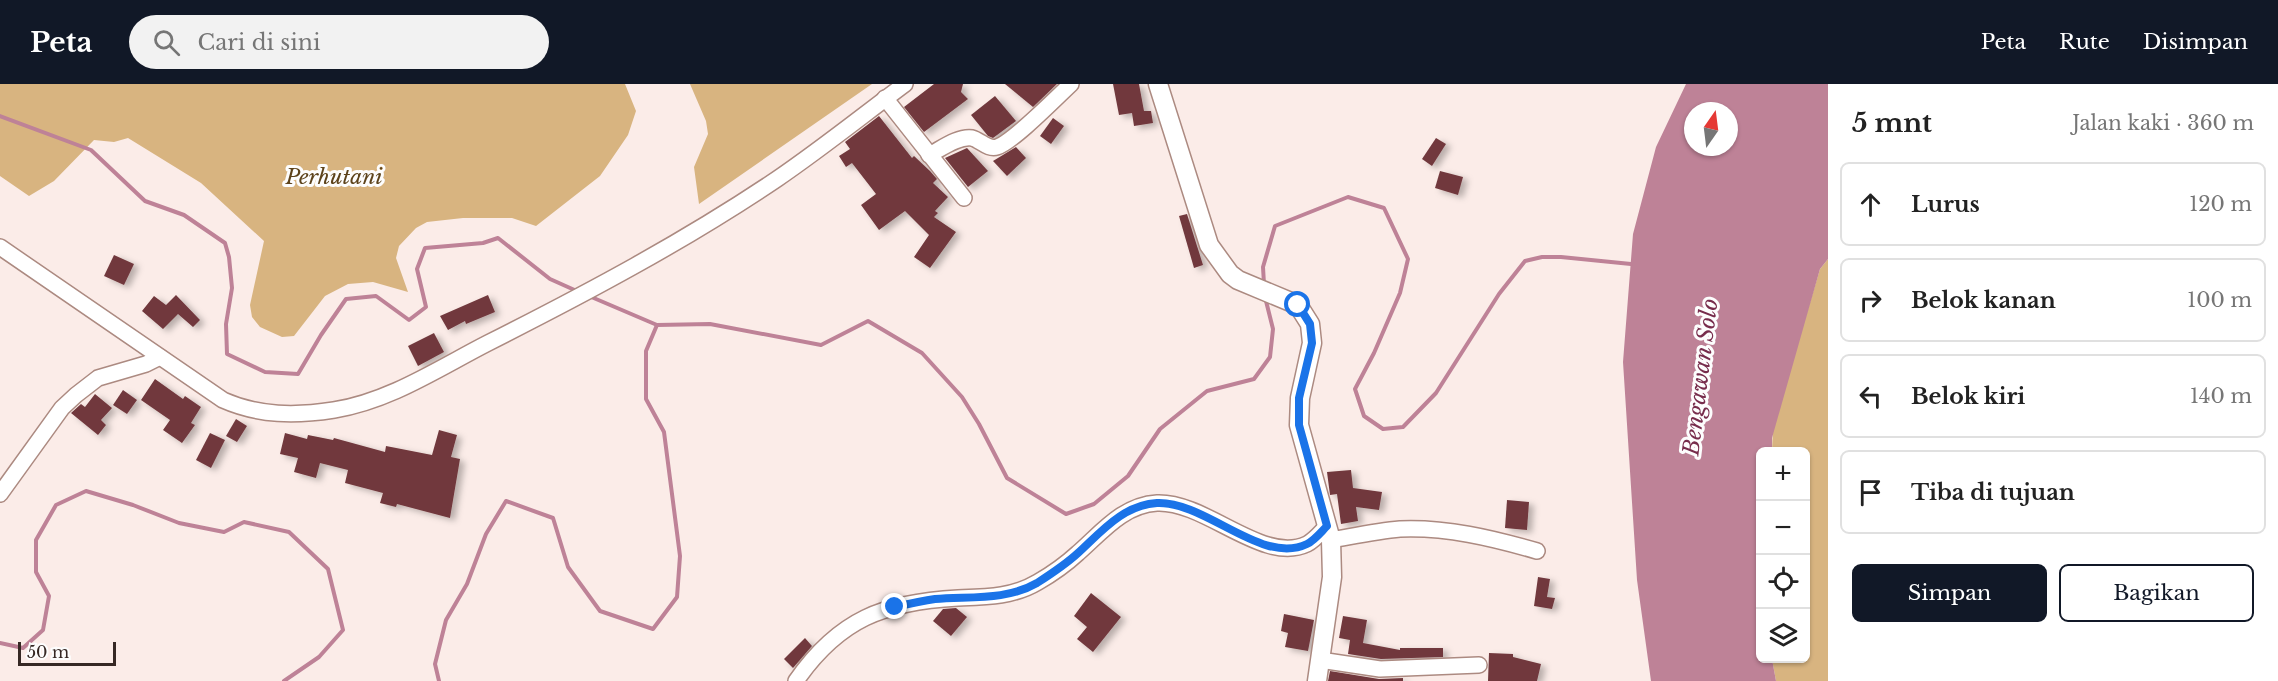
<!DOCTYPE html>
<html lang="id">
<meta charset="utf-8">
<style>
body{margin:0;font-family:"Libre Baskerville",serif;background:#f2f2f2;color:#222}
.controls{position:absolute;right:18px;bottom:18px;display:grid;overflow:hidden;border-radius:9px;box-shadow:0 2px 4px #0004}
.controls button{width:54px;height:54px;display:grid;place-items:center;padding:0;border:0;border-bottom:2px solid #e0e0e0;background:#fff;color:#222;font:30px sans-serif}
.compass{position:absolute;left:1684px;top:18px;width:54px;height:54px;border-radius:50%;background:#fff;box-shadow:0 2px 4px #0004;rotate:14deg}
.scale{position:absolute;left:18px;bottom:15px;width:98px;box-sizing:border-box;padding-left:6px;border:3px solid #362824;border-top:0;font-size:16px;line-height:21px;white-space:nowrap;color:#362824;-webkit-text-stroke:4px #fdfdfd;paint-order:stroke}
.stop{position:absolute;width:18px;height:18px;margin:-14px;border:4px solid #1a73e8;border-radius:50%;background:#fff}
.stop.end{background:#1a73e8;border-color:#fff;box-shadow:0 2px 6px #0008}
.list{margin:0;padding:0;list-style:none}
h2{display:flex;justify-content:space-between;align-items:center;height:78px;margin:0;padding:0 24px;font-size:26px}
h2 small{font-size:20px;font-weight:400;color:#767676}
.list li{display:grid;grid-template-columns:39px 1fr auto;gap:18px;align-items:center;box-sizing:border-box;height:84px;margin:0 12px 12px;padding:0 12px;border:2px solid #e0e0e0;border-radius:9px}
.list b{display:block;font-size:22px;white-space:nowrap}
.list em{font-size:20px;font-style:normal;color:#767676}
.actions{display:flex;gap:12px;padding:18px 24px}
.actions a{flex:1;padding:14px 0;border:2px solid #111827;border-radius:9px;text-align:center;font-size:21px;color:#111827}
.actions .main{background:#111827;color:#fff}
.icon{flex:none;width:33px;height:33px;fill:none;stroke:currentColor;stroke-width:2;stroke-linecap:round;stroke-linejoin:round}
.map{position:relative;flex:none;width:1828px;height:597px;overflow:hidden}
header{display:flex;align-items:center;gap:36px;box-sizing:border-box;height:84px;padding:0 30px;background:#111827;color:#fff}
header strong{font-size:28px}
nav{display:flex;gap:33px;margin-inline-start:auto;font-size:21px}
.search{width:420px;height:54px;background:#f2f2f2;display:flex;align-items:center;gap:15px;box-sizing:border-box;padding:0 21px;border-radius:33px;color:#767676;font-size:22px}
main{display:flex}
aside{flex:1;background:#fff}
.map>svg:first-child{display:block}
.forest{fill:#d8b480}
.water{fill:#be8297;fill-rule:evenodd}
.lines{fill:none;stroke-linecap:round;stroke-linejoin:round}
.stream{stroke:#be8297;stroke-width:4}
.building{fill:#71393d;filter:url(#shadow)}
.minor-casing{stroke:#ac8a81;stroke-width:18}
.tertiary-casing{stroke:#ac8a81;stroke-width:21}
.minor{stroke:#fff;stroke-width:15}
.tertiary{stroke:#fff;stroke-width:18}
.route{stroke:#1a73e8;stroke-width:8}
.labels{text-anchor:middle;stroke-width:6;stroke-linejoin:round;paint-order:stroke}
.park-label{font-size:21px;font-style:italic;fill:#5d431b;stroke:#fdfdfd}
.water-label{font-size:22px;font-style:italic;fill:#772c4c;stroke:#fdfdfd}
</style>
<header>
<strong>Peta</strong>
<div class="search"><svg class="icon" aria-label="search" viewBox="0 0 24 24"><circle cx="10" cy="10" r="6"/><path d="M15 15l6 6"/></svg>Cari di sini</div>
<nav><a>Peta</a><a>Rute</a><a>Disimpan</a></nav>
</header>
<main>
<div class="map">
<svg width="1828" height="597" viewBox="0 0 1828 597">
<defs>
<filter id="shadow"><feDropShadow dx="5" dy="3" stdDeviation="3" flood-color="#0004"/></filter>
</defs>
<rect width="100%" height="100%" fill="#fbece8"/>
<g class="forest">
<path d="M0,0H625L636,27L628,51L600,92L536,142L512,134H463L427,138L416,144L399,162L396,174L408,208L373,198L348,200L325,212L294,252L282,253L260,243L252,233L250,221L264,157L201,99L128,54L114,58L94,56L54,97L29,112L0,92Z"/>
<path d="M690,0H872L699,120L694,83L708,50L706,37Z"/>
<path d="M1828,175V597H1776L1772,575L1806,574V368L1772,367L1773,342L1820,185Z"/>
</g>
<path class="water" d="M1686,0H1828V175L1820,185L1772,354V367L1760,368V574L1772,575L1776,597H1651L1637,496L1623,278L1633,150L1656,63ZM1693,27H1729V63H1693Z"/>
<g class="lines">
<g class="stream">
<path d="M0,32L91,66L145,117L184,131L225,159L229,173L232,204L226,240L227,270L265,288L298,290L321,251L346,215L376,212L409,236L426,223L417,185L425,164L483,159L498,154L550,195L579,208"/>
<path d="M1264,200L1263,183L1275,142L1348,113L1384,124L1408,175L1400,209L1374,269L1355,305L1364,332L1383,345L1403,343L1436,309L1499,210L1525,177L1542,173H1561L1631,180"/>
<path d="M589,212L657,241L710,240L821,261L868,237L922,269L962,313L979,340L1007,394L1066,430L1094,420L1128,392L1160,345L1207,307L1254,295L1270,273L1273,245L1265,213"/>
<path d="M0,559L23,564L43,546L49,512L36,488V456L56,421L86,407L133,421L179,439L224,448L244,438L289,448L328,485L343,546L319,573L284,597"/>
<path d="M439,597L435,580L446,536L467,500L486,450L506,417L553,434L568,483L600,527L653,545L677,513L680,472L664,348L646,315V267L657,241"/>
</g>
</g>
<g class="building">
<path d="M934,0H963L961,8L968,15L924,48L904,23Z"/>
<path d="M1005,0H1057L1033,23Z"/>
<path d="M1113,0H1139L1144,27H1151L1153,39L1134,42L1132,29L1119,31Z"/>
<path d="M995,12L1016,37L993,54L988,52L971,31Z"/>
<path d="M879,32L912,74L914,72L930,87L937,95L933,99L948,113L935,127L938,129L934,133L956,148L930,184L914,173L929,151L905,127L879,146L861,121L876,110L852,79L846,83L839,72L850,65L845,58Z"/>
<path d="M1053,34L1064,42L1051,60L1040,52Z"/>
<path d="M1436,54L1446,60L1432,82L1422,75Z"/>
<path d="M1016,63L1026,74L1007,92L993,77Z"/>
<path d="M967,64L988,87L968,103L945,74Z"/>
<path d="M1440,87L1463,93L1458,111L1435,104Z"/>
<path d="M1187,130L1203,181L1194,184L1179,132Z"/>
<path d="M114,171L134,180L124,201L104,192Z"/>
<path d="M176,211L200,236L193,243L178,230L163,245L142,227L154,212L166,221Z"/>
<path d="M488,211L495,228L466,240L465,237L448,246L440,232Z"/>
<path d="M434,249L444,268L418,282L408,262Z"/>
<path d="M155,295L183,315L185,312L201,323L191,339L195,341L182,359L163,346L170,336L141,316Z"/>
<path d="M123,306L137,316L127,330L113,321Z"/>
<path d="M95,310L112,324L101,336L106,341L98,351L71,329L81,320L85,323Z"/>
<path d="M236,335L247,342L237,358L226,352Z"/>
<path d="M439,346L457,351L451,373L460,375L450,434L397,420L396,423L380,419L383,409L345,399L348,386L320,379L316,394L294,388L298,374L280,370L285,349L307,355L308,351L333,356L334,354L385,368L386,362L432,371Z"/>
<path d="M210,349L225,356L211,384L196,376Z"/>
<path d="M1351,386L1353,404L1382,408L1379,426L1356,423L1358,437L1341,440L1337,410L1330,411L1327,388Z"/>
<path d="M1507,416L1529,418L1527,446L1505,444Z"/>
<path d="M1538,493L1550,495L1547,513L1555,514L1552,525L1534,522Z"/>
<path d="M1091,509L1121,533L1093,568L1077,555L1087,543L1074,532Z"/>
<path d="M956,524L967,533L951,552L933,537L943,525Z"/>
<path d="M1284,530L1314,536L1308,567L1285,563L1288,549L1281,547Z"/>
<path d="M1343,532L1367,536L1363,559L1400,566V564H1443V573L1381,575L1348,570L1350,556L1339,554Z"/>
<path d="M805,554L812,562L793,584L784,575Z"/>
<path d="M1489,569L1513,570V573L1541,580L1537,597H1488Z"/>
<path d="M1330,587L1379,595L1403,594V597H1328Z"/>
</g>
<g class="lines">
<defs>
<g id="minor">
<path d="M885,14L964,114"/>
<path d="M929,71C941,65 958,52 972,54C980,56 988,66 997,63C1013,58 1057,13 1071,0"/>
<path d="M0,163L223,316C259,332 296,332 334,326C390,317 439,284 488,259C587,209 685,157 777,95C821,65 862,32 905,0"/>
<path d="M0,410L62,324L76,311L98,294L146,280L160,273"/>
<path d="M1331,456C1354,452 1377,447 1400,445C1446,443 1492,454 1537,467"/>
<path d="M1320,576L1380,585L1479,581"/>
<path d="M796,597C839,535 884,518 958,514C986,513 1013,513 1038,498C1052,490 1066,480 1078,469C1102,448 1123,421 1157,419C1206,417 1263,481 1307,460C1315,456 1321,448 1327,442"/>
</g>
<path id="tertiary" d="M1158,0L1209,161L1230,190L1238,196L1298,221L1310,240L1312,259L1300,314L1299,341L1331,456L1332,493L1317,597"/>
</defs>
<use href="#minor" class="minor-casing"/>
<use href="#tertiary" class="tertiary-casing"/>
<use href="#minor" class="minor"/>
<use href="#tertiary" class="tertiary"/>
</g>
<g class="lines">
<path class="route" d="M895,523C908,520 921,517 935,515C969,512 1006,517 1037,499C1051,490 1066,480 1078,469C1101,448 1123,421 1157,419C1206,417 1262,482 1307,460C1315,456 1321,448 1327,442L1299,341V314L1312,259L1310,240L1298,221"/>
</g>
<g class="labels">
<g class="park-label">
<text x="334" y="100">Perhutani</text>
</g>
<g class="water-label">
<text transform="translate(1700 293) rotate(-83)" y="8">Bengawan Solo</text>
</g>
</g>
</svg>
<div class="controls">
<button>+</button>
<button>−</button>
<button><svg class="icon" aria-label="locate" viewBox="0 0 24 24"><circle cx="12" cy="12" r="6"/><path d="M12 2v4M12 18v4M2 12h4M18 12h4"/></svg></button>
<button><svg class="icon" aria-label="layers" viewBox="0 0 24 24"><path d="M12 4l9 5-9 5-9-5zM3 14l9 5 9-5"/></svg></button>
</div>
<svg class="compass" viewBox="-18 -18 36 36"><path d="M0-13l5 13h-10z" fill="#e53935"/><path d="M0 13l5-13h-10z" fill="#767676"/></svg>
<div class="scale">50 m</div>
<div class="stop" style="left:1298px;top:221px"></div>
<div class="stop end" style="left:895px;top:523px"></div>
</div>
<aside>
<h2>5 mnt<small>Jalan kaki · 360 m</small></h2>
<ul class="list">
<li><svg class="icon" aria-label="ahead" viewBox="0 0 24 24"><path d="M12 20V5M6 11l6-6 6 6"/></svg><div><b>Lurus</b></div><em>120 m</em></li>
<li><svg class="icon" aria-label="right" viewBox="0 0 24 24"><path d="M7 20v-9h11M14 6l5 5-5 5"/></svg><div><b>Belok kanan</b></div><em>100 m</em></li>
<li><svg class="icon" aria-label="left" viewBox="0 0 24 24"><path d="M17 20v-9H6M10 6l-5 5 5 5"/></svg><div><b>Belok kiri</b></div><em>140 m</em></li>
<li><svg class="icon" aria-label="arrive" viewBox="0 0 24 24"><path d="M6 21V4h12l-3 4 3 4H6"/></svg><div><b>Tiba di tujuan</b></div></li>
</ul>
<div class="actions"><a class="main">Simpan</a><a>Bagikan</a></div>
</aside>
</main>
